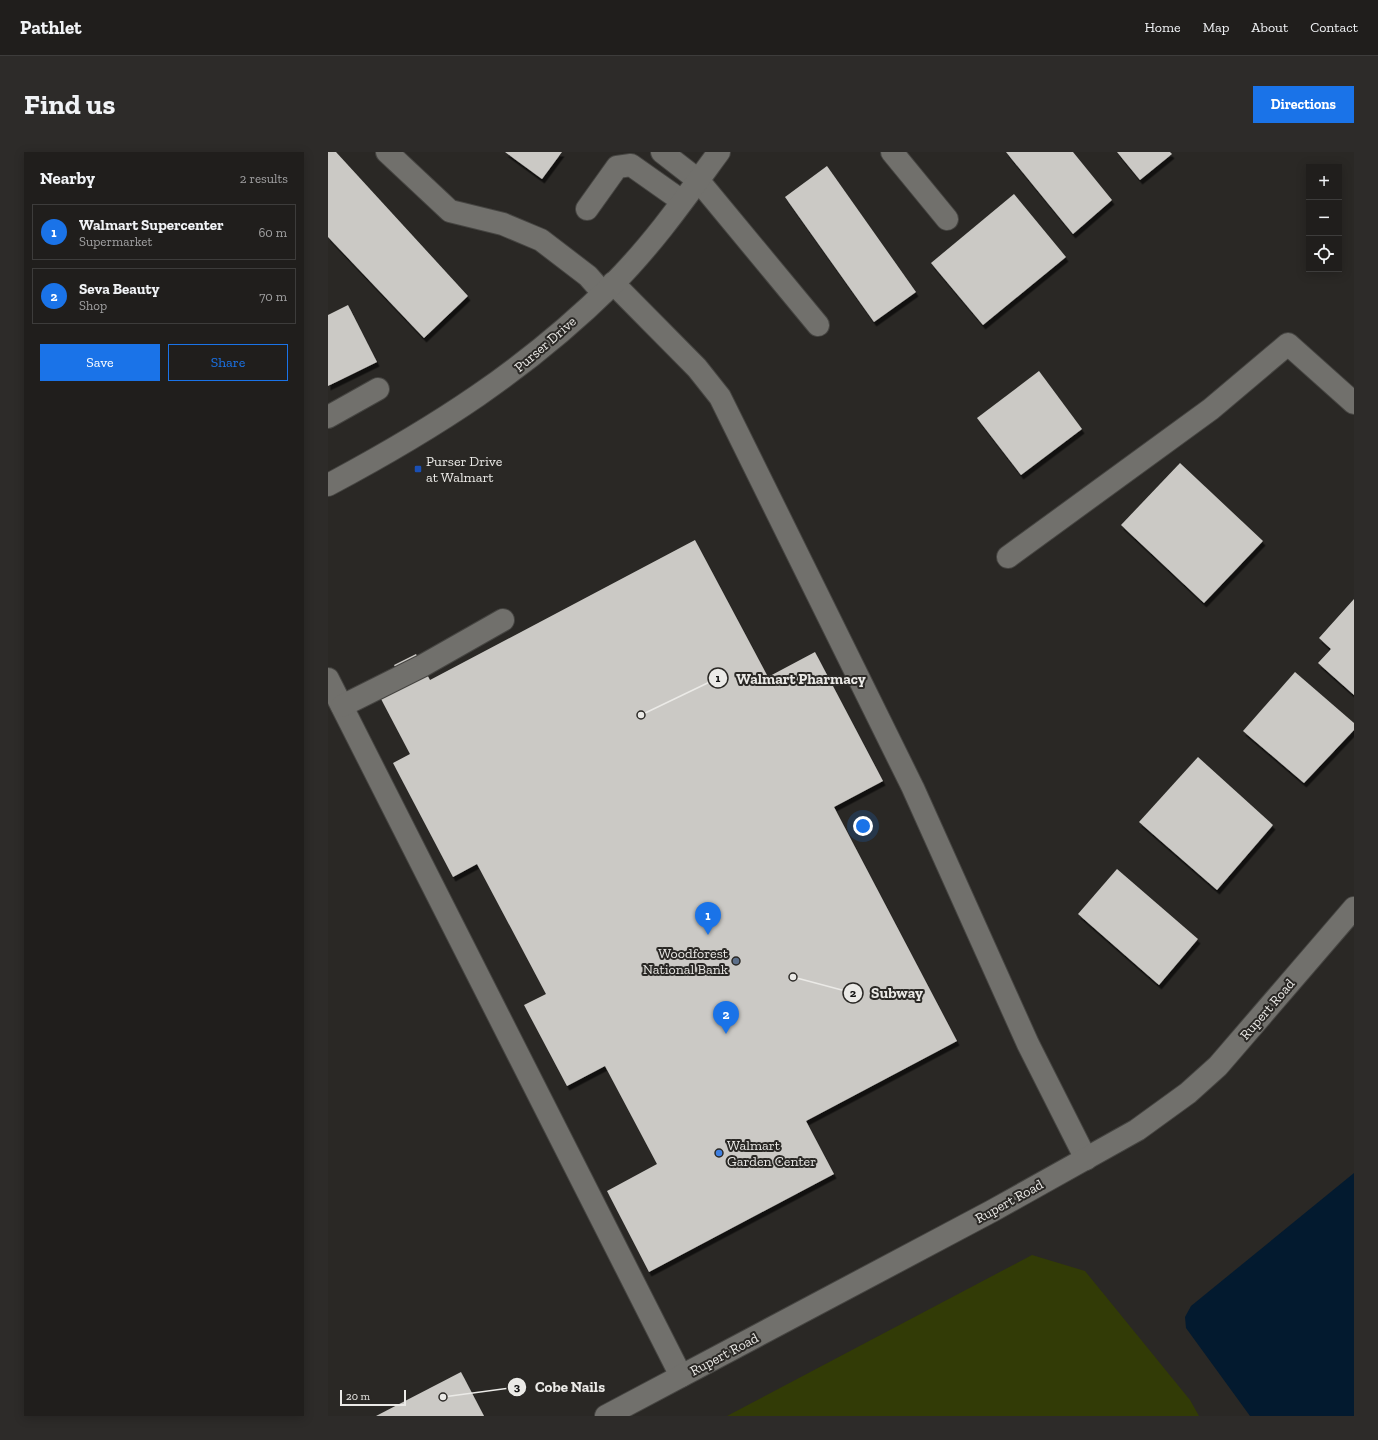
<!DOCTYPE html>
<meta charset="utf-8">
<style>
body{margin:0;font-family:"Zilla Slab",serif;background:#2d2b29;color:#f1f3f6}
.controls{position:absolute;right:12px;top:12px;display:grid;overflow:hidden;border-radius:0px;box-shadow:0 2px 10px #0003}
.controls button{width:36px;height:36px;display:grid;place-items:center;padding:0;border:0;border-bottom:1px solid #3d3c3b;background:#201e1c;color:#f1f3f6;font:20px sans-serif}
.scale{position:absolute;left:12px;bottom:10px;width:66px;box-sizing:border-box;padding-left:4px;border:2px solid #ebeae7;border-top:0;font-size:11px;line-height:14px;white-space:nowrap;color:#ebeae7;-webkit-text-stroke:3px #2a2825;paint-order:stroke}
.you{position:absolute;left:535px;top:674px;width:14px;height:14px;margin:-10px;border:3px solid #fff;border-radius:50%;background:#1a73e8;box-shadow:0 0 0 6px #1a73e833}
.badge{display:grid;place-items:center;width:26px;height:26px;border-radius:50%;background:#1a73e8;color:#fff;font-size:13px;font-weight:700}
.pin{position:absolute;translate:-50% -33px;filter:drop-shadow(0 1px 2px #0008)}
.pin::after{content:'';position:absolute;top:21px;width:14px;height:12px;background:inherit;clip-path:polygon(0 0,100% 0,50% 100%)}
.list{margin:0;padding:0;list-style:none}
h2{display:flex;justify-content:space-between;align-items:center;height:52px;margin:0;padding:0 16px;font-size:17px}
h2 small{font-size:13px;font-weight:400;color:#a2a2a3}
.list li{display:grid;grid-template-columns:26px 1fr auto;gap:12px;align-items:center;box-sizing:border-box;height:56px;margin:0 8px 8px;padding:0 8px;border:1px solid #3d3c3b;border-radius:0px}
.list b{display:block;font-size:15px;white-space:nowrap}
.list p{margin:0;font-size:13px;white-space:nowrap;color:#a2a2a3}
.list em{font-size:13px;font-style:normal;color:#a2a2a3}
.actions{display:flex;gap:8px;padding:12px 16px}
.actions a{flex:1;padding:9px 0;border:1px solid #1a73e8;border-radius:0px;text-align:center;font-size:14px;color:#1a73e8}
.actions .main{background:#1a73e8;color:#fff}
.icon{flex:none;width:22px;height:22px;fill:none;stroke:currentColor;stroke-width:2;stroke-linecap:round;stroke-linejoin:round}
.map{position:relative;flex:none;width:1026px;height:1264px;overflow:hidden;border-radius:0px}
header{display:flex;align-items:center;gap:24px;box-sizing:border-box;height:56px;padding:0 20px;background:#201e1c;border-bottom:1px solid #3d3c3b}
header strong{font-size:19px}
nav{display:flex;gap:22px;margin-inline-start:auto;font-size:14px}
.intro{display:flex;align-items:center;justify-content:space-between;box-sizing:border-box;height:96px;padding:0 24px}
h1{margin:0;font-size:28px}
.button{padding:10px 18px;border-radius:0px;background:#1a73e8;color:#fff;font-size:14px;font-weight:700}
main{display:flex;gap:24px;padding:0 24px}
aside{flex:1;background:#201e1c;border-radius:0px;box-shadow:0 2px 10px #0003}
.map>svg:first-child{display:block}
.green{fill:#323b06}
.water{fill:#031a2f}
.building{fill:#cbc9c5;filter:url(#shadow)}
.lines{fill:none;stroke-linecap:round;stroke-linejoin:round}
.minor-casing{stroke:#464542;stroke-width:24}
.minor{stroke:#71706c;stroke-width:22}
.transit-dot{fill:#1a4fb4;stroke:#2a2825;stroke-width:1.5}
.service-dot{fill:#5c6f8a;stroke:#2a2825;stroke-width:1.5}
.shop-dot{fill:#3f7fe0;stroke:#2a2825;stroke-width:1.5}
.labels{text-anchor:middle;stroke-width:4;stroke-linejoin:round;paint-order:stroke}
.street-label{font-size:14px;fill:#ebeae7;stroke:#2a2825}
.poi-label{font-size:14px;fill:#ebeae7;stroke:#2a2825;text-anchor:start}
.leader{fill:none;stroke:#ebeae7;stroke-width:1.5}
.callout-dot{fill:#ebeae7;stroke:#2a2825;stroke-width:1.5}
.mark-label{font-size:12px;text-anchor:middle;font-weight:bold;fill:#111}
.callout-label{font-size:15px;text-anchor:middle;font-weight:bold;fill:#ebeae7;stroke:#2a2825;stroke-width:4;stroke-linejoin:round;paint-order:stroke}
</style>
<header>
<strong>Pathlet</strong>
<nav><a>Home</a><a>Map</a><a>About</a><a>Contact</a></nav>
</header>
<div class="intro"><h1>Find us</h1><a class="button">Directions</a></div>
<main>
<aside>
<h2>Nearby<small>2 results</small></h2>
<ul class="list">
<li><span class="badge">1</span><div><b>Walmart Supercenter</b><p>Supermarket</p></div><em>60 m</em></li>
<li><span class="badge">2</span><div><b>Seva Beauty</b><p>Shop</p></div><em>70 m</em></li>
</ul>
<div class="actions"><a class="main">Save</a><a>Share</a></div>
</aside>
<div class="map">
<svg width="1026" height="1264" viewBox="0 0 1026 1264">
<defs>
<filter id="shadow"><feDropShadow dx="2.5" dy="4.5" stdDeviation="0" flood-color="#0009"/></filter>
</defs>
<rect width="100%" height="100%" fill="#2a2825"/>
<path class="green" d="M704,1103L757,1119L862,1248L871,1264H399Z"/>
<path class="water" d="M1026,1021V1264H922L858,1176L857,1165L863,1154Z"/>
<g class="building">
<path d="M0,0H8L140,144L96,186L0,85Z"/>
<path d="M177,0H234L214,27Z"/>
<path d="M678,0H745L784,48L745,82Z"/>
<path d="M789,0H842L844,2L812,28Z"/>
<path d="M499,14L588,140L546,170L457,45Z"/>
<path d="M686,42L738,105L655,173L603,111Z"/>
<path d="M20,153L49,210L0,234V163Z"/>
<path d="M711,219L754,277L693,323L649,266Z"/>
<path d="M852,311L935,389L876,451L793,373Z"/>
<path d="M367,388L440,525L487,500L555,629L506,655L629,889L478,969L506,1022L321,1120L279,1039L329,1012L277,914L239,934L196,853L218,842L149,712L125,725L65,611L82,602L52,545L76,532L66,513L88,502L102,528Z"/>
<path d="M1026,447V543L990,511L1003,497L991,486Z"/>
<path d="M967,520L1026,571V578L976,631L915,579Z"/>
<path d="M870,605L945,673L889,738L811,670Z"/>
<path d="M789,717L870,787L831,833L750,762Z"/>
<path d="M133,1220L156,1264H48Z"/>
</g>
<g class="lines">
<defs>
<g id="minor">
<path d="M59,0L122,59L175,72L213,88L260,124L275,141"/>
<path d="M334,0L370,28L490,173"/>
<path d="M564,0L619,67"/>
<path d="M259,57L289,15L303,13L354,49"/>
<path d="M285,131L369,216L392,245L585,636L700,892L758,1007"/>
<path d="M0,265L50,237"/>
<path d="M0,333C107,276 198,218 285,132C325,92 358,45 391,0"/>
<path d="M680,405L883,257L960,192L1026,251"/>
<path d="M0,527L353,1224"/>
<path d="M14,554L94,514L175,468"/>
<path d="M278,1264L664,1059L809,978L860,941L890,914L1026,756"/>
</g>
</defs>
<use href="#minor" class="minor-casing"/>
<use href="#minor" class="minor"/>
</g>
<rect class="transit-dot" x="86" y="313" width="8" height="8" rx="2"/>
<circle class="service-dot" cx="408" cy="809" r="4"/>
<circle class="shop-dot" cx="391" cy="1001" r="4"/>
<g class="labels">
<g class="street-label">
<text transform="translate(217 192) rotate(-41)" y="5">Purser Drive</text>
<text transform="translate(939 857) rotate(-49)" y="5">Rupert Road</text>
<text transform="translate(681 1049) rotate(-29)" y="5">Rupert Road</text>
<text transform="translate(396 1202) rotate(-28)" y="5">Rupert Road</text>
</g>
<g class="poi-label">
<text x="98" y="314">Purser Drive<tspan x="98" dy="16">at Walmart</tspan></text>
<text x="400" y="806" text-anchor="end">Woodforest<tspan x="400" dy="16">National Bank</tspan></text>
<text x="399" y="998">Walmart<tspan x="399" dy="16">Garden Center</tspan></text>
</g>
</g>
<path class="leader" d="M313 563L390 526M465 825L525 841M115 1245L189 1235"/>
<g class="callout-dot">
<circle cx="313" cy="563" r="4"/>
<circle cx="465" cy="825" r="4"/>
<circle cx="115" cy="1245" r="4"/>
<circle cx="390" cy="526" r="10"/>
<circle cx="525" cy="841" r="10"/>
<circle cx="189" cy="1235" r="10"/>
</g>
<g class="mark-label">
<text x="390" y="530">1</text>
<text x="525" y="845">2</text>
<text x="189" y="1239">3</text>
</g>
<g class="callout-label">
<text x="473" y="532">Walmart Pharmacy</text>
<text x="569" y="846">Subway</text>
<text x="242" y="1240">Cobe Nails</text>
</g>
</svg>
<div class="controls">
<button>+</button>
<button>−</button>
<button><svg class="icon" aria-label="locate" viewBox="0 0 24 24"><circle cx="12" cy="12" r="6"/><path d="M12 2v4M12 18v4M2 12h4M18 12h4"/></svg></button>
</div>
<div class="scale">20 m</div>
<div class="you"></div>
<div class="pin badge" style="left:380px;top:783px">1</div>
<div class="pin badge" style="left:398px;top:882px">2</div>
</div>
</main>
